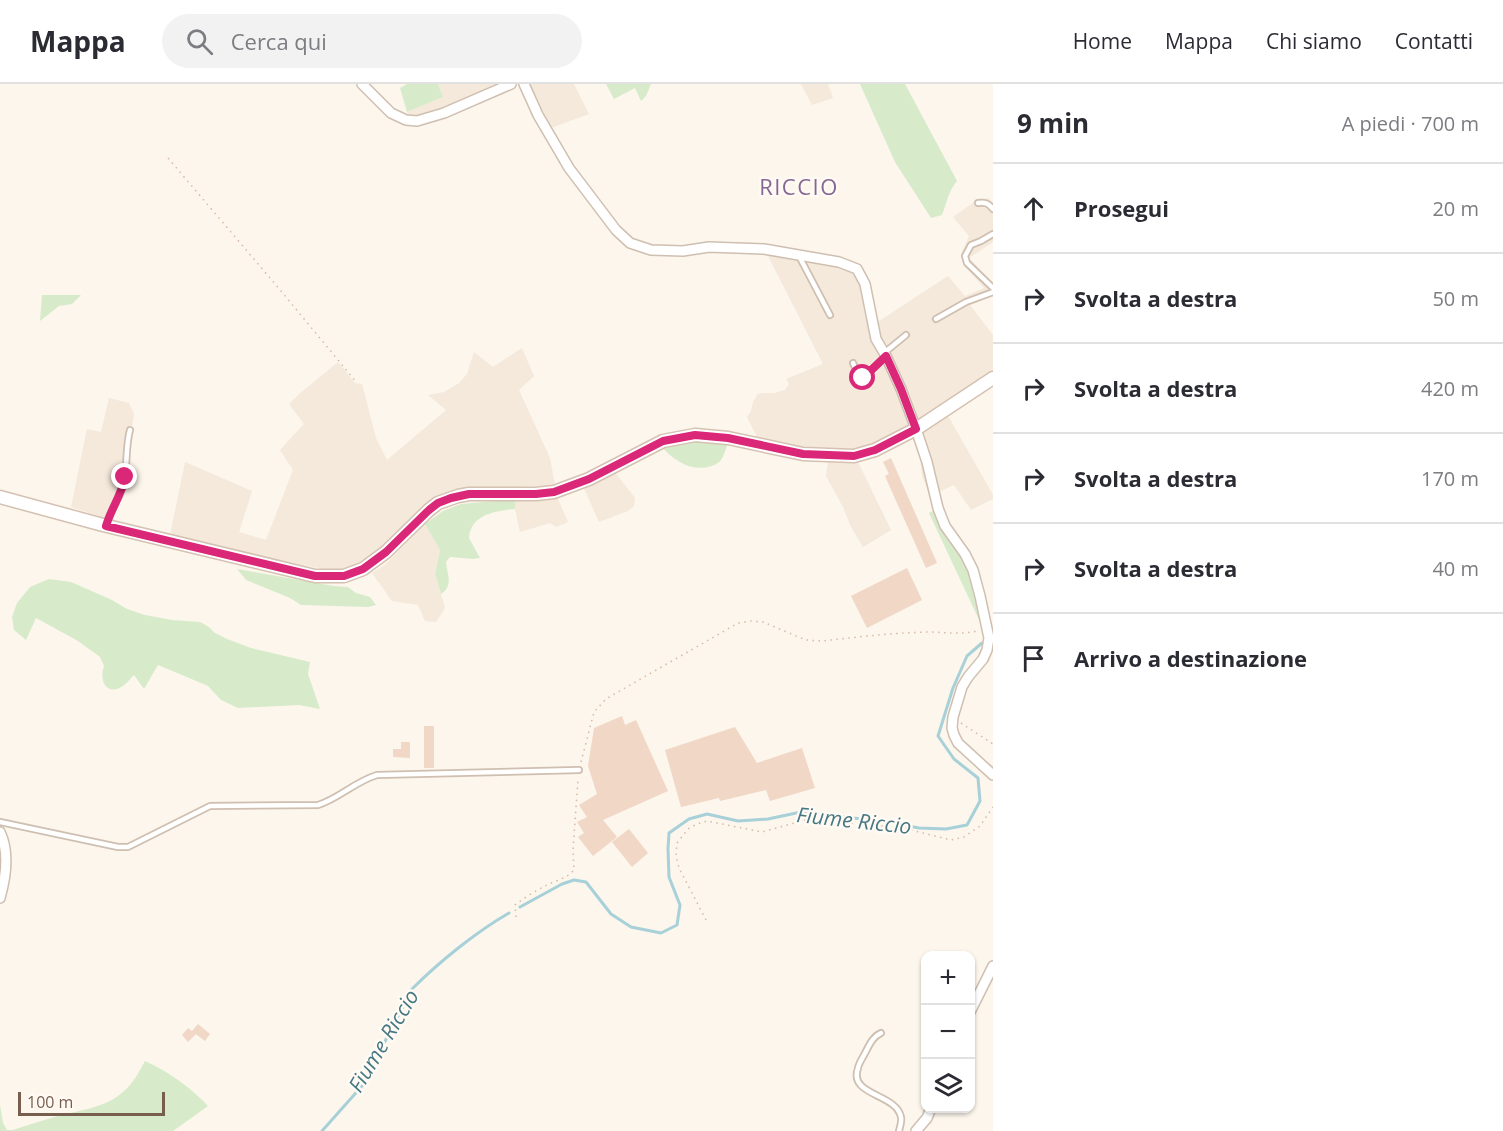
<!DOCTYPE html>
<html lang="it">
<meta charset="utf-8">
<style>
body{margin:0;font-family:"Open Sans",sans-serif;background:#f2f2f3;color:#2b2b33}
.controls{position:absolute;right:18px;bottom:18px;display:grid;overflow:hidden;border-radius:12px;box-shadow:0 2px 4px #0004}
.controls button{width:54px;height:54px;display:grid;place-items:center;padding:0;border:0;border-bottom:2px solid #e1e1e2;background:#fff;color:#2b2b33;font:30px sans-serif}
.scale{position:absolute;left:18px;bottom:15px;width:147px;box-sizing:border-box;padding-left:6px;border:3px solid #785e4f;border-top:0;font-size:16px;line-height:21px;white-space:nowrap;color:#785e4f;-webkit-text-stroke:4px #fffaf3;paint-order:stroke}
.stop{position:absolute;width:18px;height:18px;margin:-14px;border:4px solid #db2777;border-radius:50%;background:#fff}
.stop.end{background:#db2777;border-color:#fff;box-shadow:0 2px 6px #0008}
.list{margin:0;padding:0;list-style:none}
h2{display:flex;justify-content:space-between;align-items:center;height:78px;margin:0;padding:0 24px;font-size:26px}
h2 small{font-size:20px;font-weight:400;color:#7c7c81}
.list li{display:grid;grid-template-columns:39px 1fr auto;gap:18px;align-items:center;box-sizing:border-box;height:90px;padding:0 24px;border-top:2px solid #e1e1e2}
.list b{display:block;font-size:22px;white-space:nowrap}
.list em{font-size:20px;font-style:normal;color:#7c7c81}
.icon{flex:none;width:33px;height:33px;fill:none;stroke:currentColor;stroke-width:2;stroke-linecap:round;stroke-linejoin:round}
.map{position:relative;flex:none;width:993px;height:1047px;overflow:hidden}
header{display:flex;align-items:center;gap:36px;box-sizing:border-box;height:84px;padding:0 30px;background:#fff;border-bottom:2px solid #e1e1e2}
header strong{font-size:28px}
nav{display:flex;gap:33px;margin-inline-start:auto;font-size:21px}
.search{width:420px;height:54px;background:#f2f2f3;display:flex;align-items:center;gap:15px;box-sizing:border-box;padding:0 21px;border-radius:33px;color:#7c7c81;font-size:22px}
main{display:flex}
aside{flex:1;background:#fff}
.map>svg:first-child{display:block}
.residential{fill:#f4e9db}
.green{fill:#d7ebca}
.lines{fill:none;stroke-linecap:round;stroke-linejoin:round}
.stream{stroke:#a7d0d8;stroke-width:3}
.building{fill:#f1d7c5}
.lane-casing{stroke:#cfbfb1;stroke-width:8}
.street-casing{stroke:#cfbfb1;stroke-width:12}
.secondary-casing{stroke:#d5c1b1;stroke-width:15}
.path{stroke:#d7baa7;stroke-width:1.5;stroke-dasharray:1.5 4.5;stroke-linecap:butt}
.lane{stroke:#fff;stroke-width:4.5}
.street{stroke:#fff;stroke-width:9}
.secondary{stroke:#fff;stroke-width:12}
.route{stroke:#db2777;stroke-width:8}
.labels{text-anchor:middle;stroke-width:5;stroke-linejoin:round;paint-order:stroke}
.water-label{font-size:21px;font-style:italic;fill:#457883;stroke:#fffaf3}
.quarter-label{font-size:22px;letter-spacing:1.5px;fill:#856793;stroke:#fffaf3}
</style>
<header>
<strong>Mappa</strong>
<div class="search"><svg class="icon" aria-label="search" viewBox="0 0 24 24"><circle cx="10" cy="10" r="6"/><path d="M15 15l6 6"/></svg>Cerca qui</div>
<nav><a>Home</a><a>Mappa</a><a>Chi siamo</a><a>Contatti</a></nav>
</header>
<main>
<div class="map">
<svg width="993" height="1047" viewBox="0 0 993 1047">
<rect width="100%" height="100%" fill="#fcf6ec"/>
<g class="residential">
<path d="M438,0H507L445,26L410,35L407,28L443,13Z"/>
<path d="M530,0H574L589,30L551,44Z"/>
<path d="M801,0H828L833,14L812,21Z"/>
<path d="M988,114L993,118V158L969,174L993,199V212L970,221L993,251V287L901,346L871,362L850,367L796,364L758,355L747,333L751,327L753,318L758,310L763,309H774L785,306L789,300L786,295L823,280L767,170L853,186L860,201L865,221L876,239L948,192L965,212L984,204L964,181L962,168L969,152L953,133L974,118Z"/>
<path d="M522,264L534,292L519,306L550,374L555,401L471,406L438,414L411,433L373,472L362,480L348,485L334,487L272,475L170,451L185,378L252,407L239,448L266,456L293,386L280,366L304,340L289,320L299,310L338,278L355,299L362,300L376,354L387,376L446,326L428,311L444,308L459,299L467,290L474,268L493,283Z"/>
<path d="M109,314L129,319L134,330L130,356H131L128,374L127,398L122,412L111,436L71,423L87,345L101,348Z"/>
<path d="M947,330L993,411V415L971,426L954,401L930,412L922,392L920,370L915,352Z"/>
<path d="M828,377L843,379L858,378L891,446L863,463L851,443L843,423L826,392Z"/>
<path d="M614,387L635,414L634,422L628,427L599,438L583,402Z"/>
<path d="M557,413L568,438L556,443L550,439L520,448L515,425V415Z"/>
<path d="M425,440L440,466L435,490L445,524L436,538L425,537L418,521L392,517L372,489L385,481Z"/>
</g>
<g class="green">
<path d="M407,0H438L443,13L407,28L400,4Z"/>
<path d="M606,0H651L646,12L641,17L635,4L614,15Z"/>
<path d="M860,0H905L957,97C948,108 947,118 942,131L931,134L895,78Z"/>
<path d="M42,211H81L72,220L59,222L40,237Z"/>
<path d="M692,357L728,359C726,364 724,372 721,376C718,380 712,382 708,383C690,387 673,376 662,363Z"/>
<path d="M515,415V425C496,427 471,430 469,454L480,474L473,475L450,473L446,478C447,490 454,502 441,510L435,490L440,466L425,440L443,427L461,420Z"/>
<path d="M936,425L972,484L981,530V540L929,429Z"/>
<path d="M237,485L334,502L348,503L356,509L370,513L376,521L368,523L301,521L290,514L246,496Z"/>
<path d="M49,495L71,498L112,516L127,525L145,531L172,536L200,538L209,543L215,549L227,555L251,564L310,578L308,590L320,625L299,621L238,624L221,616L208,602L158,581L144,605L134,591C131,594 127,599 123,602C106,613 99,596 104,582L100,573L78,557L36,534L26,556L14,546L12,533L17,519L30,503Z"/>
<path d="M145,977C169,988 190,1003 208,1022L173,1047H0V1021L3,1039L7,1046H13C28,1041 43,1036 58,1032C80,1026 105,1024 123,1008C133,1000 139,988 145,977Z"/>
</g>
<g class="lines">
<g class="stream">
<path d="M520,823L562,800L574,796L586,798L611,830L631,843L661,849L677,841L680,821L669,793L668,765L669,749L689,735L707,730L738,737L768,735L801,728L888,738L919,744L946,745L967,741L980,717L978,694L954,675L938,652L953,604L967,572L982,559"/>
<path d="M322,1047L362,1002L412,905C439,878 476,848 509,829"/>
</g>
</g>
<g class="building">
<path d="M891,374L937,479L926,484L885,392L889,390L883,378Z"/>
<path d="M907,484L922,516L867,544L851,512Z"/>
<path d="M622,632L625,641L636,636L668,707L603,736L617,753L593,772L578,753L584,749L577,738L587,733L579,721L597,710L588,682L594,644Z"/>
<rect x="424" y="642" width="10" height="42"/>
<path d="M735,643L757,679L802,664L815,704L770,717L766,706L720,717L719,714L681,723L665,666Z"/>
<path d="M401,658H410V674L393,673V665H401Z"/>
<path d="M629,745L648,769L632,783L612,758Z"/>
<path d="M198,940L210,950L205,957L193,948L196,950L188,958L182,951L188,944L192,947Z"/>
</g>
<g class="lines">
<defs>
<g id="lane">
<path d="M978,119C985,118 988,119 993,125"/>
<path d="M993,150L981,157L971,161L965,172L967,179L993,204"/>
<path d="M799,172L830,231"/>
<path d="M936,235L966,218L993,208"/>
<path d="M884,269L906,251"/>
<path d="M853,279L860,294H863L886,272"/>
<path d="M106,441C110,427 119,415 123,402C128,384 125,364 130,346"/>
<path d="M0,738L118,763H128L210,722L318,721C340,714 354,698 377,691L579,686"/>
<path d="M881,949C872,953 869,962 864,971C862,975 859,979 858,984C848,1012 896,1009 901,1033C902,1037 900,1043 899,1047"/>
</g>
<g id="street">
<path d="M362,0L391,29L406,36L417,37L444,29L511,0"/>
<path d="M524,0L538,31L569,84L616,146L630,159L651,166L683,167L709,163L764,165L839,178L857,185L865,200L876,255L886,272L901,305L916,345L927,378L938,424L945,442L965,470L973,486L980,512L989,554L987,566L983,575L968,593L962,603L953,633L952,644L954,651L958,659L993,691"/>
<path d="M0,748C10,769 6,793 0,814"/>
<path d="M970,928L993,882"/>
<path d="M916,1047L927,1034L931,1024"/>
</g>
<path id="secondary" d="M0,413L103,441L315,492H344L363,485L386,468L429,426L438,419L458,412L469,410H536L554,408L589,395L663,357L695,351L728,354L803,370L854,372L875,366L916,345L993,294"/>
</defs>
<use href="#lane" class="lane-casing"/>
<use href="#street" class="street-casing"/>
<use href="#secondary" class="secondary-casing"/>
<g class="path">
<path d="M168,74L281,207L357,299"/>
<path d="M961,639L993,660"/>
<path d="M581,678L594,628L606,615L738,539L751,537L763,538L806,556L823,557C857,553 891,549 926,548C943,548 960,551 977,547"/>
<path d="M516,833L515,821C525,813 537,806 549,800C558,796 567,794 574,786L573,766L578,695"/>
<path d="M706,836L679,784L676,771L677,759L688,745L697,740L707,737L762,748L809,735L903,744L951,756L964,753L980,742L993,723"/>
</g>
<use href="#lane" class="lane"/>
<use href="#street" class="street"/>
<use href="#secondary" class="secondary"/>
</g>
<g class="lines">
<path class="route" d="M125,393C122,410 111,425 106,442L315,492H344L363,485L386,468L429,426L438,419L451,414L469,410H536L554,408L589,395L663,357L695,351L728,354L803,370L854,372L875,366L916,345L901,305L886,272L863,294"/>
</g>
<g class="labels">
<g class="water-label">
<text transform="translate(854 737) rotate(6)" y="7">Fiume Riccio</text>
<text transform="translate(384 957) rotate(-59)" y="7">Fiume Riccio</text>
</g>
<g class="quarter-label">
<text x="799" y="111">RICCIO</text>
</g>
</g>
</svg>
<div class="controls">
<button>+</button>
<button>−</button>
<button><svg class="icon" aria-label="layers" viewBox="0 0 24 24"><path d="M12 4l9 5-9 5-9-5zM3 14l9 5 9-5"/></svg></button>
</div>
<div class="scale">100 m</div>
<div class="stop" style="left:863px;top:294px"></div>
<div class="stop end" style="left:125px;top:393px"></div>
</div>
<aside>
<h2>9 min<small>A piedi · 700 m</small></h2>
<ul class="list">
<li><svg class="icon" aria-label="ahead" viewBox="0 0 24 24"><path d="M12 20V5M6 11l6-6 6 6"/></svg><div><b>Prosegui</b></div><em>20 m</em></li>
<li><svg class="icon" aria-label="right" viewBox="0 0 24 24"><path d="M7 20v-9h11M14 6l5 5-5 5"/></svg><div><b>Svolta a destra</b></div><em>50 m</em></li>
<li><svg class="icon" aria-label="right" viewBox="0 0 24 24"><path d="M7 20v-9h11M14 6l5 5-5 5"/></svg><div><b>Svolta a destra</b></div><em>420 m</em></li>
<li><svg class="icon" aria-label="right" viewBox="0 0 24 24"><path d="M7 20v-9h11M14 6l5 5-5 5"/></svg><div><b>Svolta a destra</b></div><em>170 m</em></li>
<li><svg class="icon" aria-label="right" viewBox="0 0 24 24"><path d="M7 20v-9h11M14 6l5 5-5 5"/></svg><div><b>Svolta a destra</b></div><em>40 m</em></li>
<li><svg class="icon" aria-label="arrive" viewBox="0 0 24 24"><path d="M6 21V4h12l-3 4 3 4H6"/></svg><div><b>Arrivo a destinazione</b></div></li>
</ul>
</aside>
</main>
